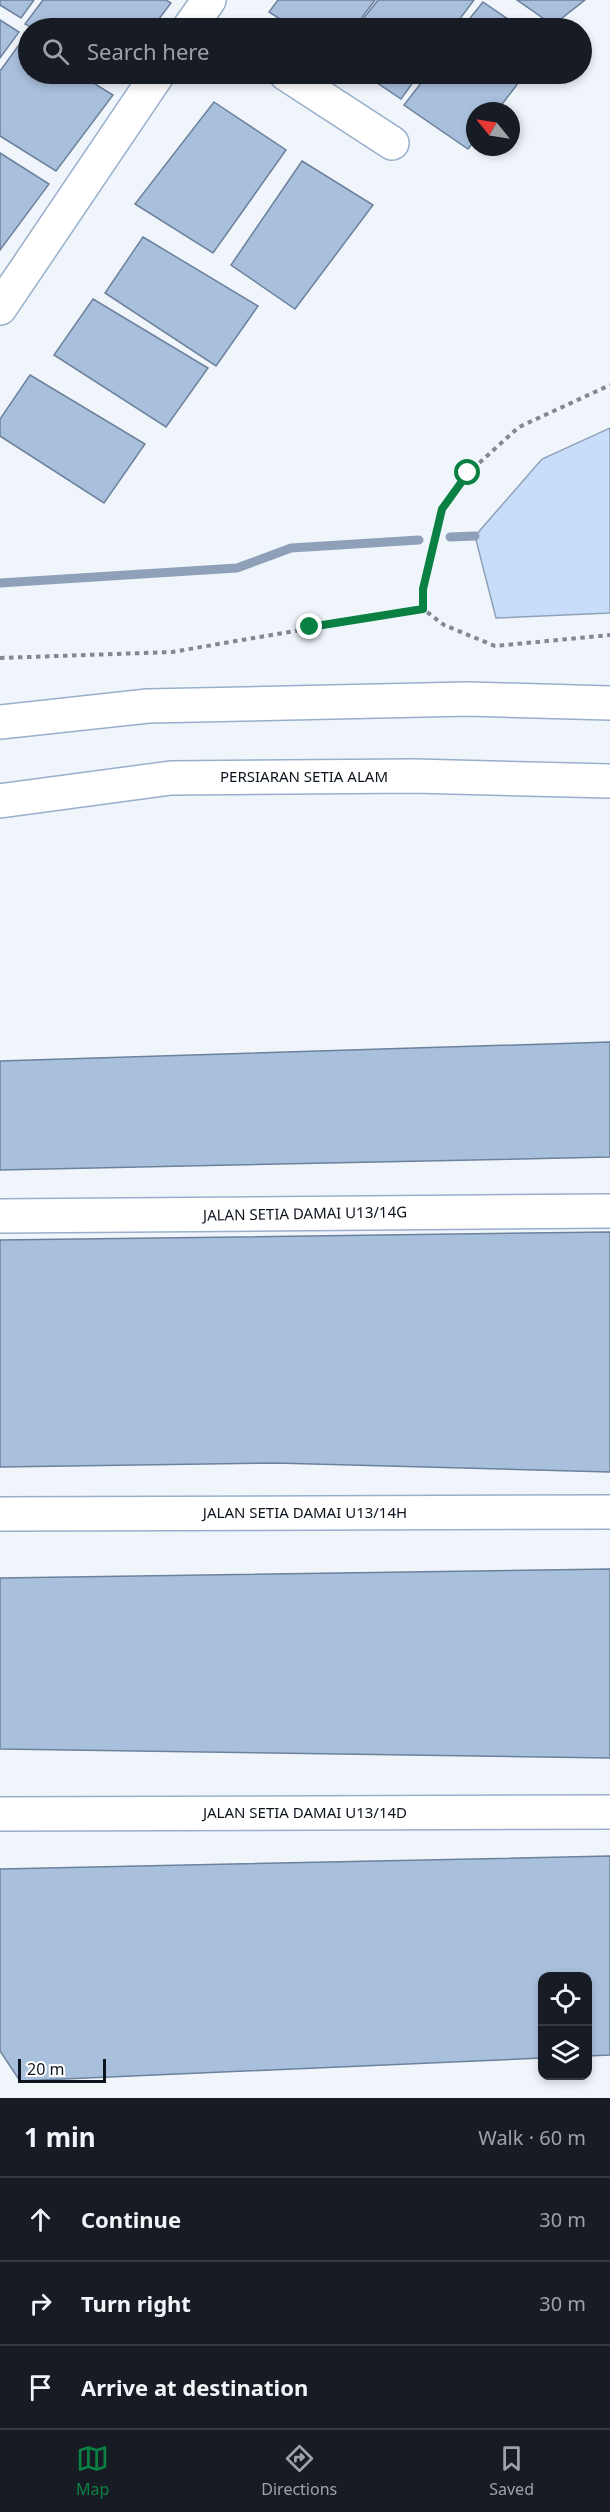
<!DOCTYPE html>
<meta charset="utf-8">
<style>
body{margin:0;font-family:"Noto Sans",sans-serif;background:#242831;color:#f1f3f6}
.controls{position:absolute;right:18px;bottom:18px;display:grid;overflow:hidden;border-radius:12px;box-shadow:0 3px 9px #0003}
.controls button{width:54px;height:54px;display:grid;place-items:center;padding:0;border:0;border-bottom:2px solid #363941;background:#171b24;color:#f1f3f6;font:30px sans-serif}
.compass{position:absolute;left:466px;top:102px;width:54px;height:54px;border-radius:50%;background:#171b24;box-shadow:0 3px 9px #0003;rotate:300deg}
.scale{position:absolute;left:18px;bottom:15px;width:88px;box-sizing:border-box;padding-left:6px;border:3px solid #0c141f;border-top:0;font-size:16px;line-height:21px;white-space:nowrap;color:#0c141f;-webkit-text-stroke:4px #fff;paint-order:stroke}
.stop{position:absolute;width:18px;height:18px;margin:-14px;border:4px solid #0b8043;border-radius:50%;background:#fff}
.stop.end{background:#0b8043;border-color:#fff;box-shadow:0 2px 6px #0008}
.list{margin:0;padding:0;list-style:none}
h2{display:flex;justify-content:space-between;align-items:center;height:78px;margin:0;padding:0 24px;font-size:26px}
h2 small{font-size:20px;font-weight:400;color:#9ea1a6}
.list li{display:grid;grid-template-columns:39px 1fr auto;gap:18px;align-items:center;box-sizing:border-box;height:84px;padding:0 24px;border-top:2px solid #363941}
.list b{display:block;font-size:22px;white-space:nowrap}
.list em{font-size:20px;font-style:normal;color:#9ea1a6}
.icon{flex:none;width:33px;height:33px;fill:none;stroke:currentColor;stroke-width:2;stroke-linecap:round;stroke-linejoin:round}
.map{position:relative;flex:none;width:610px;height:2098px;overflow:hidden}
.search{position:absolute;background:#171b24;box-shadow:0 3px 9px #0003;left:18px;right:18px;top:18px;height:66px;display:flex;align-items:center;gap:15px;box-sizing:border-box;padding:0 21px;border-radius:33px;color:#9ea1a6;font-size:22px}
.sheet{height:330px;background:#171b24}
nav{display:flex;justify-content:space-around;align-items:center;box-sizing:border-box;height:84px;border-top:2px solid #363941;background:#171b24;font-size:16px;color:#9ea1a6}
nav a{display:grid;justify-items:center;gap:3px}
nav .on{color:#0b8043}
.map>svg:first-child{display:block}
.water{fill:#c7ddf9;stroke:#8fa1b8;stroke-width:1.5}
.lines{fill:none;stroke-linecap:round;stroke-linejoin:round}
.stream{stroke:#8fa1b8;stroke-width:9}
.building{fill:#a9c0dd;stroke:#6c819c;stroke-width:1.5}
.minor-casing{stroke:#98afcb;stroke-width:36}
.highway-casing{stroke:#98afcb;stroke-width:36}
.path{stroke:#828891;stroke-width:4;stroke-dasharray:4.5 4.5;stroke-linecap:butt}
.minor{stroke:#fff;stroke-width:33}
.highway{stroke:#fff;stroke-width:33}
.route{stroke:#0b8043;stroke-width:8}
.labels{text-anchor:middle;stroke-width:4.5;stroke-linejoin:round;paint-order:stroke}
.street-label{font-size:15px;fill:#0c141f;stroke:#fff}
</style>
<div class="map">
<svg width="610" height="2098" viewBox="0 0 610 2098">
<rect width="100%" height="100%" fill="#f0f5fb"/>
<path class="water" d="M610,428V613L496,618L475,536L542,459Z"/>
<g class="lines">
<g class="stream">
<path d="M450,537L475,536"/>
<path d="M0,583L237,568L291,548L419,540"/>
</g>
</g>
<g class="building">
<path d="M0,0H34L21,18L0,5Z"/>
<path d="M43,0H166L171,3L152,28H33L25,24Z"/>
<path d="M278,0H375L354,28H294L269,12Z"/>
<path d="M378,0H474L453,28H356Z"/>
<path d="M517,0H585L553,25Z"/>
<path d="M483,2L521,28H462Z"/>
<path d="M0,20L19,32L0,58Z"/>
<path d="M24,38L28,41V74H79L113,95L56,171L0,136V71Z"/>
<path d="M364,74H419L401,99Z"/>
<path d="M428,74H525L497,111H475V140L468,149L404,105Z"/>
<path d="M214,102L286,150L213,253L135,204Z"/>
<path d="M0,153L49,184L0,250Z"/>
<path d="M302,161L373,205L295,309L231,265Z"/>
<path d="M143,237L258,306L216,366L105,293Z"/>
<path d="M93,299L208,368L166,427L54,355Z"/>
<path d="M30,375L145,444L104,503L0,436V419Z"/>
<path d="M610,1042V1157L0,1170V1061Z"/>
<path d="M610,1232V1472L275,1463L0,1467V1240Z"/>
<path d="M610,1569V1758L0,1749V1578Z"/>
<path d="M610,1856V2055L588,2056V1976H542V2058L20,2081L0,2051V1869Z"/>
</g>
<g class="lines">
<defs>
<g id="minor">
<path d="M189,28L209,0"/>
<path d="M286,74L392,143"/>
<path d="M0,308L158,74"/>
<path d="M0,1216L610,1211"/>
<path d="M0,1514L610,1512"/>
<path d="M0,1814L610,1812"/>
</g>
<g id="highway">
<path d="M0,722L148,706L468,699L610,703"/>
<path d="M0,801L171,778L414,776L610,781"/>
</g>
</defs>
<use href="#minor" class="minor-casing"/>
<use href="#highway" class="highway-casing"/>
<g class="path">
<path d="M423,609V589L442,509L468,473L519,427L610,385"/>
<path d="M0,658L172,652L423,609L444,625L495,646L610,635"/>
</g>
<use href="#minor" class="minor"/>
<use href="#highway" class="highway"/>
</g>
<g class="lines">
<path class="route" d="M310,627L423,609V589L442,509L468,473"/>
</g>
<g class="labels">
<g class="street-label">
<text x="304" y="782">PERSIARAN SETIA ALAM</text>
<text transform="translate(305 1214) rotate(-1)" y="5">JALAN SETIA DAMAI U13/14G</text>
<text x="305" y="1518">JALAN SETIA DAMAI U13/14H</text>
<text x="305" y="1818">JALAN SETIA DAMAI U13/14D</text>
</g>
</g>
</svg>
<div class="controls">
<button><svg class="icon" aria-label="locate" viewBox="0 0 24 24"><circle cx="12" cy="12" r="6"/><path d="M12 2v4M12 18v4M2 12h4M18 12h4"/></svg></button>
<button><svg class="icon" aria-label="layers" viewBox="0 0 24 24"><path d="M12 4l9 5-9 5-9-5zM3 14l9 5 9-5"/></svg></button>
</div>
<svg class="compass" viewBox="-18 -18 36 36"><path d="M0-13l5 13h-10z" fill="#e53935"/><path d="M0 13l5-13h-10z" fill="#9ea1a6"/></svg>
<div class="scale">20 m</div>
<div class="stop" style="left:468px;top:473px"></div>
<div class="stop end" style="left:310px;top:627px"></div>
<div class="search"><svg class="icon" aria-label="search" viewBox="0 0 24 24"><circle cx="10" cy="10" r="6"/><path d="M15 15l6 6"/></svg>Search here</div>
</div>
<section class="sheet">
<h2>1 min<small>Walk · 60 m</small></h2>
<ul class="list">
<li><svg class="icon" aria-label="ahead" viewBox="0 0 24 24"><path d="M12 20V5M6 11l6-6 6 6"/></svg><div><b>Continue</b></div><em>30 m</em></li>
<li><svg class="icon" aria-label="right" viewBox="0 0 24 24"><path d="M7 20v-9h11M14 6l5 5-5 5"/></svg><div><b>Turn right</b></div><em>30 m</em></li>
<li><svg class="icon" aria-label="arrive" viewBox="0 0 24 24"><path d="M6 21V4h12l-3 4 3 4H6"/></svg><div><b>Arrive at destination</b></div></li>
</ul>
</section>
<nav>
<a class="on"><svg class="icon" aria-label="map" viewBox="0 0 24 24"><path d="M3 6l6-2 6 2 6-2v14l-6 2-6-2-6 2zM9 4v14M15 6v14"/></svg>Map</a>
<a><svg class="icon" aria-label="directions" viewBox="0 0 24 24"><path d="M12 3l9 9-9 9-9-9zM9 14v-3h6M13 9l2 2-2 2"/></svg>Directions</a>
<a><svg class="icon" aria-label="saved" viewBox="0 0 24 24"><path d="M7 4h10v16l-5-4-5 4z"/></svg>Saved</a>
</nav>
